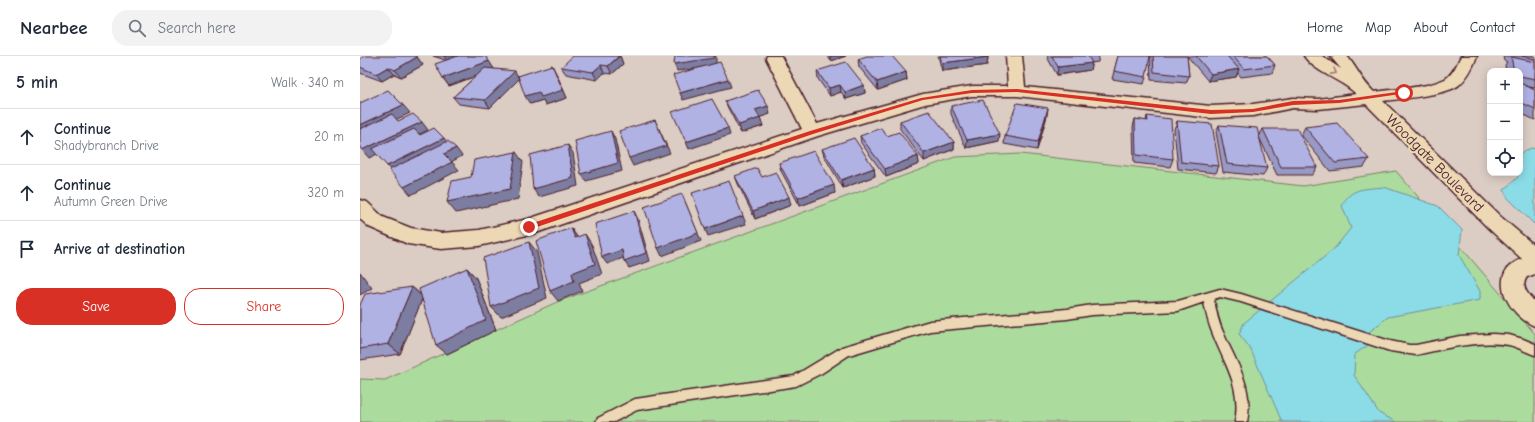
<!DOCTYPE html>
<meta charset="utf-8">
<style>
body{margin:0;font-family:"Comic Neue",sans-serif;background:#f2f2f3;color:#1f2937}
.controls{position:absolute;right:12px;top:12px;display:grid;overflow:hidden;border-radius:8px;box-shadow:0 2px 10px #0003}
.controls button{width:36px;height:36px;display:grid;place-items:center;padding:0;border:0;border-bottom:1px solid #e0e1e3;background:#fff;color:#1f2937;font:20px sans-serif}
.stop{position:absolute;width:12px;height:12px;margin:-9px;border:3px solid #d93025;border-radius:50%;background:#fff}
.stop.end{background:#d93025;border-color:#fff;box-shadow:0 1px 4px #0008}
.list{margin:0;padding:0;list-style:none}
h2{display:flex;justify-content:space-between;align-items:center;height:52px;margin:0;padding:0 16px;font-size:17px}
h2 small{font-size:13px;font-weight:400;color:#747a83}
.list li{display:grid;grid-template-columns:26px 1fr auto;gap:12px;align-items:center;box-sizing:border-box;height:56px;padding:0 16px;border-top:1px solid #e0e1e3}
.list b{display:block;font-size:15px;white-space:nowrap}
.list p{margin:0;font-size:13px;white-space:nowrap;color:#747a83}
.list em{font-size:13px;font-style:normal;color:#747a83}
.actions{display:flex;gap:8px;padding:12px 16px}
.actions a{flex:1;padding:9px 0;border:1px solid #d93025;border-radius:16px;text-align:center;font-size:14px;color:#d93025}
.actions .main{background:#d93025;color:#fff}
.icon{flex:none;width:22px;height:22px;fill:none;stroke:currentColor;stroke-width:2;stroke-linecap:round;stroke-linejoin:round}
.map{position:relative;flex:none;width:1175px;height:366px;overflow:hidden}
header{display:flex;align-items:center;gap:24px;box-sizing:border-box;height:56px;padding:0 20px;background:#fff;border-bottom:1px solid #e0e1e3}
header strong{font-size:19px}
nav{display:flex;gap:22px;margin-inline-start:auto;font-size:14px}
.search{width:280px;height:36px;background:#f2f2f3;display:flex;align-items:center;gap:10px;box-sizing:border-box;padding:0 14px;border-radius:16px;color:#747a83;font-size:15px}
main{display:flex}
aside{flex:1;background:#fff}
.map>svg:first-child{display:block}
.green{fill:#abdc9d;stroke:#7a7e64}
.water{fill:#8bdce6;stroke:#71909b}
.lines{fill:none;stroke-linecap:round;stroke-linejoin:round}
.service-casing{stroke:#4a1f2b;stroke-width:3}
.minor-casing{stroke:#4a1f2b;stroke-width:3}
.service{fill:#edd8b6;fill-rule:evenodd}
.minor{fill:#edd8b6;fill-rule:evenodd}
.wall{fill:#9899c4;stroke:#4a1f2b}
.shaded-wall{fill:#7c7da0;stroke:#4a1f2b}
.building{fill:#b1b2e4;stroke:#4a1f2b}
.oneway{stroke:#9c7c70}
.route{fill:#d93025}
.labels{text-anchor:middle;stroke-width:4;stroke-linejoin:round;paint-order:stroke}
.street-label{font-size:15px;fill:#4a1f2b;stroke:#edd8b6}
</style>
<header>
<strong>Nearbee</strong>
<div class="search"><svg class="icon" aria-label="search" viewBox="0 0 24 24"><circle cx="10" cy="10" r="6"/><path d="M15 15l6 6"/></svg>Search here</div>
<nav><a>Home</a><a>Map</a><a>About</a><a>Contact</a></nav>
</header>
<main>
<aside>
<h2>5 min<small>Walk · 340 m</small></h2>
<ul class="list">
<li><svg class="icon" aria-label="ahead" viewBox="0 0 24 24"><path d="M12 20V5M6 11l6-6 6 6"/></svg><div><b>Continue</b><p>Shadybranch Drive</p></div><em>20 m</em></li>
<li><svg class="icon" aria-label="ahead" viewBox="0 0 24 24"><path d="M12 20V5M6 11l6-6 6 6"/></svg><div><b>Continue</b><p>Autumn Green Drive</p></div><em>320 m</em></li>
<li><svg class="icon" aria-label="arrive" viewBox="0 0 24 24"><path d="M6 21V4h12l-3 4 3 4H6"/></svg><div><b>Arrive at destination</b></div></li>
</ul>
<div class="actions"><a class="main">Save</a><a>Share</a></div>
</aside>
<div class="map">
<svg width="1175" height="366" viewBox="0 0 1175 366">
<rect width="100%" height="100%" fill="#dbcdc4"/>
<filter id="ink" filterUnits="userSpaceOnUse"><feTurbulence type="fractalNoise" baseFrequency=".025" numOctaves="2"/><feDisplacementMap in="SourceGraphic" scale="8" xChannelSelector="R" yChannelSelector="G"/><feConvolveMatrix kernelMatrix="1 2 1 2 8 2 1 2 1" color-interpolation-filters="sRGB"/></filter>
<g filter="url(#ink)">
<path class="green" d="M661,98L943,130L1036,115L1175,278V366H0V323L25,324L197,246L595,101Z"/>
<g class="water">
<path d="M1171,92L1175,93V169L1147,141L1144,134L1158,121L1157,117H1160V97Z"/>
<path d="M1024,131L1078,150L1102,174L1099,199L1120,235V244L1028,261L1009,276L1007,290L995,298L994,319L1019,357L1036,366H922L890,292L879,278L884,267L974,193L991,172L982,150C990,131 1006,133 1024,131Z"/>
</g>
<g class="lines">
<defs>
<path id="service" d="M860,233L881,238L1030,285L1049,289H1056L1100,280L1133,278L1149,279L1163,283L1175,288V299C1166,296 1158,291 1149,289C1118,284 1086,292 1056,299L1030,295L881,246L860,241L854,243C856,255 858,265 863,276C876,307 894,330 887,366H875C882,330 864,308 852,276C848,266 846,257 844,246L818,255L732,259L707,263L570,275L489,299L462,317L436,330L277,354L254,366H236L238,362L275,343L434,320L482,291L570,265L707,253L732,249L818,245Z"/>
<path id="minor" d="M407,0H421L457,68L563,38L612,30H648L646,0H662L665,31L851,50L893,48L933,42L958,43L996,38C981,23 957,18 944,0H962L981,13L970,0H987C997,12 1002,25 1014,36C1035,33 1066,32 1085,23C1093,18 1097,8 1101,0H1117C1113,11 1108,21 1099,29C1087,39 1040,43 1023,45L1142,162L1175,190V218L1167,221C1160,230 1168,239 1175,246V270C1148,260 1125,216 1162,203L1128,172L1006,48L958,53L933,52L893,60L851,62L657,40H612L565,48L458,80L176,177L119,190L81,193L48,188L9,171L0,163V144L7,146L23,161L51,172L81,177L119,174L168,163L442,73L406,2Z"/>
</defs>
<use href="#service" class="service-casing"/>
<use href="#minor" class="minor-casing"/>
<use href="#service" class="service"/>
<use href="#minor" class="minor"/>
</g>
<g class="wall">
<path d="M73,0H125L134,13L158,20L196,17L207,42L185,49L183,44L170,48L159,23L130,52L99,48L93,41L116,20L89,30L83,22L85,4Z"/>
<path d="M260,0L263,8L252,18L244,17L237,24L206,18L201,11Z"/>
<path d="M467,0H486L471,5Z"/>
<path d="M578,0H627L628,1L627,9L582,15Z"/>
<path d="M688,0H739L738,6L731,7L730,14L697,19L687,1Z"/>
<path d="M758,0L786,21L784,28L752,23Z"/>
<path d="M790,0H827L829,20L826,27L791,24Z"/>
<path d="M827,0H907L915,9L912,17L881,21L878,17L876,21L848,25Z"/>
<path d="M1143,0H1175V32L1169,31L1175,34V64L1160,57V15H1146L1145,9L1147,6L1144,5Z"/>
<path d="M57,1L63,9L41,21L34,18L22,25L0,17V3Z"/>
<path d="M498,3L546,16L547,24L518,34L499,11Z"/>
<path d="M457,15L504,29L505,37L486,43L481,36L470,40L458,23Z"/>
<path d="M365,45L410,58L400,61L403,70L381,77L368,52Z"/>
<path d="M591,50L639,85L606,92L591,58Z"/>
<path d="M687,60L677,94L644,88L645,80Z"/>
<path d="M787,60L813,103L810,111L774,107L773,71L775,63L786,65Z"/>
<path d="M540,65L594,86V93L564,105L540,73Z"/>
<path d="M817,65L859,110L856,117L818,113L814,73Z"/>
<path d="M859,69L907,112L903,120L863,116L856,76Z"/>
<path d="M945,71L1009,103L1004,111L970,115L941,79Z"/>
<path d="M903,73L957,111L952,119H917L899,81Z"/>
<path d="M500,80H527L558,100L559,108L526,121L501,87Z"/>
<path d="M462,93L514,112L515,120L483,132L464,100Z"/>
<path d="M419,107L475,137L440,150L421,115Z"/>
<path d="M375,120L431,149L395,163L378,128Z"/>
<path d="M107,212L116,222L136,274L87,298L62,243L40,298L0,304V249L52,231L61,239Z"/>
</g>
<g class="shaded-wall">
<path d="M84,0H98L88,6Z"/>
<path d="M260,0L263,8L252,18L248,10Z"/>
<path d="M354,0H356V10L317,15L314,8Z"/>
<path d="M470,0H486L471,5Z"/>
<path d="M57,1L63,9L41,21L35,14Z"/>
<path d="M628,1L627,9L582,15V7Z"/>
<path d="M129,5L134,13L89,30L83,22Z"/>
<path d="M732,7L730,14L697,19L698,11Z"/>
<path d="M192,9L196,17L207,42L185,49L183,44L170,48L165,40Z"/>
<path d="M241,9L244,17L237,24L233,16Z"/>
<path d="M28,11L34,18L22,25L16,18Z"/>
<path d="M879,13L876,21L848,25L851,18Z"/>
<path d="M155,15L159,23L130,52L125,44Z"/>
<path d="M546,16L547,24L518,34L517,26Z"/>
<path d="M368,23L371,31L323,44L320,37Z"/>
<path d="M480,29L481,36L470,40L469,32Z"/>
<path d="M504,29L505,37L486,43L485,36Z"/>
<path d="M43,49L50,57L0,80V69Z"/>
<path d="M408,50L410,58L398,62L395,54Z"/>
<path d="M688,52L687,60L677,94L678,86Z"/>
<path d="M400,62L403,70L381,77L379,69Z"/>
<path d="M295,64L310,97L273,110L269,102Z"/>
<path d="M62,66L68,74L9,102L2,94Z"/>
<path d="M368,72L370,79L329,93L326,86Z"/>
<path d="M251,75L255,83L262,115L226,125L221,118Z"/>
<path d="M640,78L639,85L606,92L607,84Z"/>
<path d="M84,82L90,90L34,118L27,110Z"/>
<path d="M594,86V93L564,105V97Z"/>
<path d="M208,89L213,97L218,130L179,141L173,133Z"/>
<path d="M96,92L102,100L91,106L84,98Z"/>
<path d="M156,96L163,106L158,143L96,157L87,146Z"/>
<path d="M558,100L559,108L526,121L525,113Z"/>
<path d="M92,106L99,114L51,139L44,131Z"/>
<path d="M514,112L515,120L483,132L481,124Z"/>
<path d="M474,129L475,137L440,150L438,142Z"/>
<path d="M322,138L341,185L302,200L298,192Z"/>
<path d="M429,141L431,149L395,163L393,155Z"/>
<path d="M274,155L278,163L290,205L269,212L264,205Z"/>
<path d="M383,160L386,168L348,180L345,173Z"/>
<path d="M211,172L218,182H215Z"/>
<path d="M225,178L232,189L242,218L219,227L222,235L198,245L190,235Z"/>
<path d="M169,186L177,196L187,242L141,261L131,251Z"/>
<path d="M262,194L266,201L247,208L242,201Z"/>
<path d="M107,212L116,222L136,274L87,298L76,289Z"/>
<path d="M0,216L12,232L0,239Z"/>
<path d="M52,231L63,241L40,298L28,288Z"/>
</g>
<g class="building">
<path d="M5,0H55L57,1L35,14L28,11L16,18L0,11V3Z"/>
<path d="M98,0H125L129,5L83,22L75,8Z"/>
<path d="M213,0H259L248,10L241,9L233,16L201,11Z"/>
<path d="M315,0H354V2L314,8Z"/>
<path d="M507,0H532L546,16L517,26L498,3Z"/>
<path d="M580,0H627L628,1L582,7Z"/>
<path d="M692,0H728L732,7L698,11Z"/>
<path d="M758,0H790L786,21L754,15Z"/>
<path d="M793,0H827L829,20L794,16Z"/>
<path d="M836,0H867L879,13L851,18Z"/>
<path d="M873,0H907L915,9L884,13Z"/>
<path d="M1162,0H1175V3Z"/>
<path d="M1151,1L1175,6V23L1160,20V15H1154Z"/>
<path d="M360,6L368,23L320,37L313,19Z"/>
<path d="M486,6L504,29L485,36L480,29L469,32L457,15Z"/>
<path d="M192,9L203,34L181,41L179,36L165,40L158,20Z"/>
<path d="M125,12L155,15L125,44L93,41Z"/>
<path d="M1160,27L1175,34V53L1160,46Z"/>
<path d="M28,34L43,49L0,69V47Z"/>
<path d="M398,34L408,50L395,54L400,62L379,69L365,45Z"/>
<path d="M352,43L368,72L326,86L312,56Z"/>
<path d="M623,44L640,78L607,84L591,50Z"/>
<path d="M657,47L688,52L678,86L645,80Z"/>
<path d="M569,55L594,86L564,97L540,65Z"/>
<path d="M32,58L38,65L53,58L62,66L2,94L0,92V73Z"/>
<path d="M787,60L811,63L813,103L776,99L775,63L788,65Z"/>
<path d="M295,64L306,90L269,102L259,75Z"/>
<path d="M817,65L852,68L859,110L821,106Z"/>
<path d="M977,67L1009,103L975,107L945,71Z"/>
<path d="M859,69L897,72L907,112L867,108Z"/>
<path d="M74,72L84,82L27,110L12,93L54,73L60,79Z"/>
<path d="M521,72L527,80L539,76L558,100L525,113L500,80Z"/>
<path d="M903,73H937L957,111H921Z"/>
<path d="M251,75L258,107L221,118L215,85Z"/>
<path d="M494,82L514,112L481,124L462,93Z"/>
<path d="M88,85L96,92L84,98L92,106L44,131L29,114Z"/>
<path d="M208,89L213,122L173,133L170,99Z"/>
<path d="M454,95L474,129L438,142L419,107Z"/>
<path d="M156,96L150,133L87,146L92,125L111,121L114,104Z"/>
<path d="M397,112L402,121L416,116L429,141L393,155L375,120Z"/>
<path d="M369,125L383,160L345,173L332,137Z"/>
<path d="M322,138L338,177L298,192L284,151Z"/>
<path d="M274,155L286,197L264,205L262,194L242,201L235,168Z"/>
<path d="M211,172L215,182L225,178L235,208L212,217L214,225L190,235L176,185Z"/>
<path d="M169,186L179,232L131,251L123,202Z"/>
<path d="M107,212L126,264L76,289L59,233Z"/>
<path d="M52,231L28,288L0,293V249L5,238Z"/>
</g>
<defs><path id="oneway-chevron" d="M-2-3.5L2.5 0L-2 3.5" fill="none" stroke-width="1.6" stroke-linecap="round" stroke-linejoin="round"/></defs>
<use class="oneway" href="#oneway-chevron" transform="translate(974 16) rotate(29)"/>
</g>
<path class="route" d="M657,33L851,54L893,53L933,45L979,44L1044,35L1047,37L979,47L933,49L893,56L851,58L657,36L612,37L563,44L453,78L171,173H167L166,171L167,169L450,75L561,42L612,34Z"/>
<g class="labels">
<g class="street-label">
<text transform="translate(1075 107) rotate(45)" y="5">Woodgate Boulevard</text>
</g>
</g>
</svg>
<div class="controls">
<button>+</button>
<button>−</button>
<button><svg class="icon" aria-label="locate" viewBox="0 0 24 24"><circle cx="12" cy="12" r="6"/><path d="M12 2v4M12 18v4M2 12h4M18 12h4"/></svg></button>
</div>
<div class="stop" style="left:1044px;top:37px"></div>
<div class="stop end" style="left:169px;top:171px"></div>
</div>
</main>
